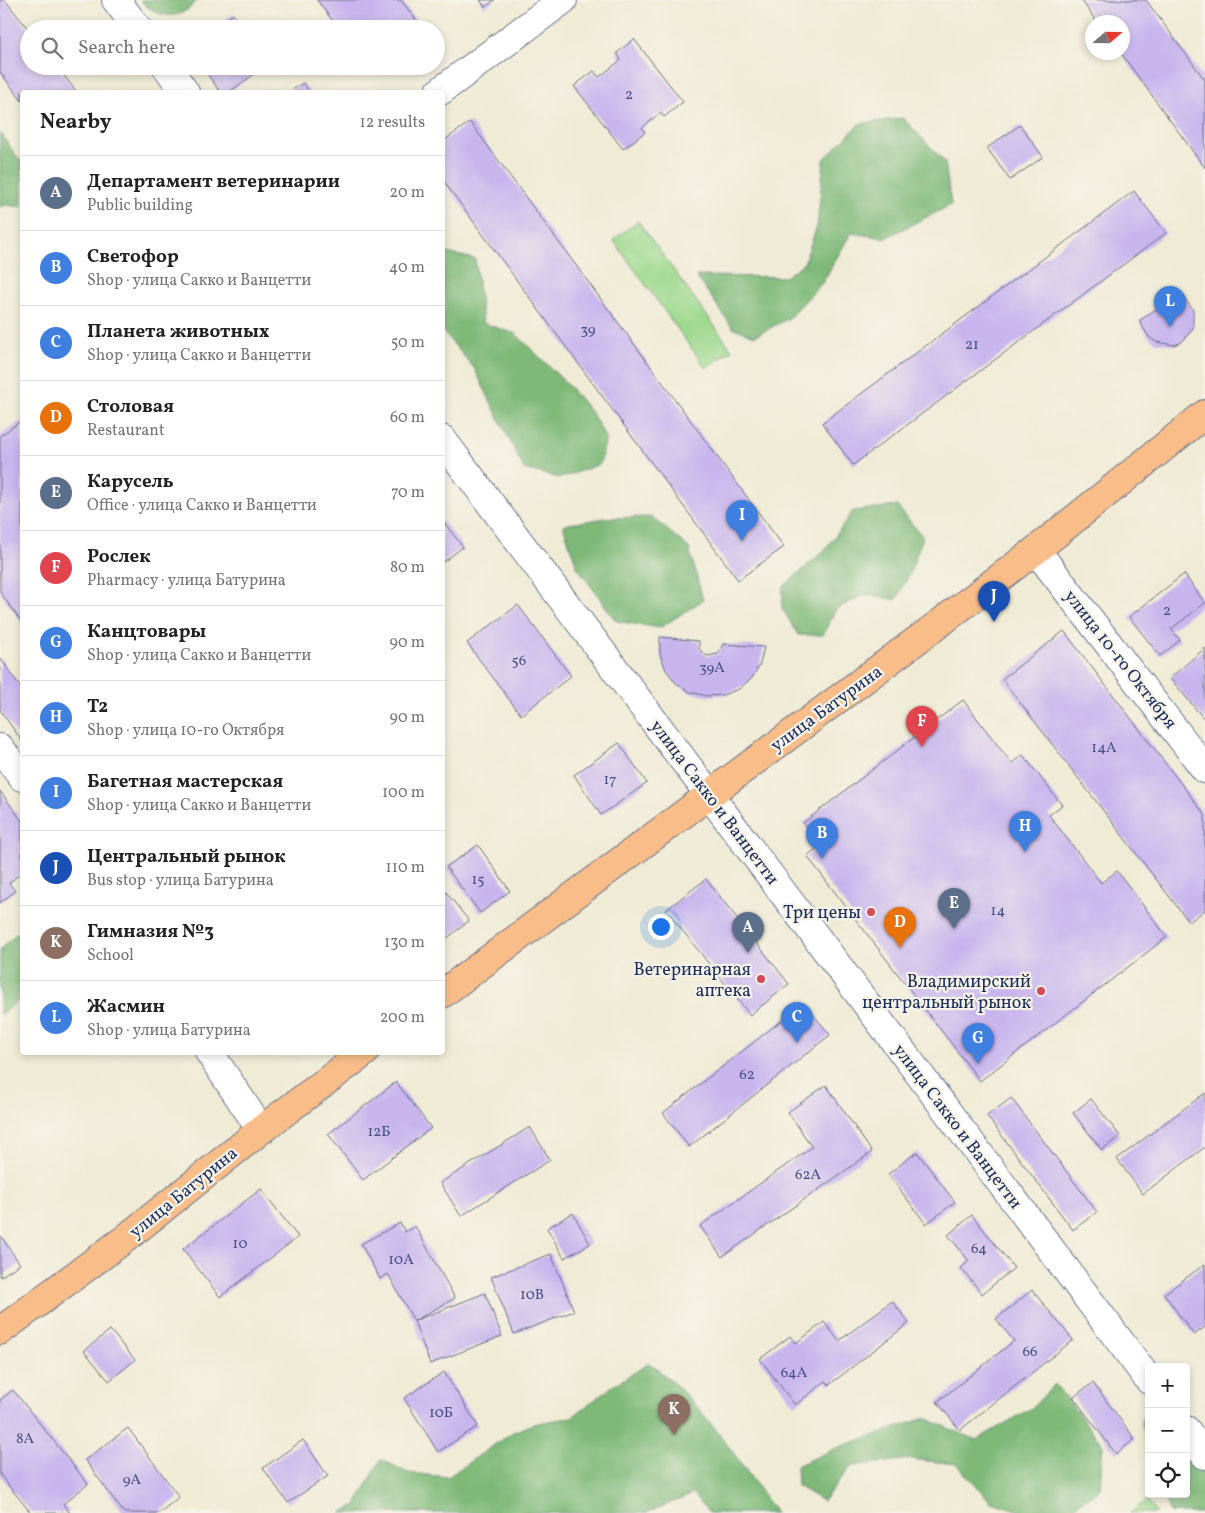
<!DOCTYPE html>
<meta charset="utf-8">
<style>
body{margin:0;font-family:Vollkorn,serif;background:#f2f2f2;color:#222}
.controls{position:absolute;right:15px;bottom:15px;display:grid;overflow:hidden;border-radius:5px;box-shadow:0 2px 8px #0003}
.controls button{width:45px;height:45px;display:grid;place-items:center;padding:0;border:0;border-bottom:1px solid #e0e0e0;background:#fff;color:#222;font:25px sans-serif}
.compass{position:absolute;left:1085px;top:15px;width:45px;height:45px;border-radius:50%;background:#fff;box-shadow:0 2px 8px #0003;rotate:70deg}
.you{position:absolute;left:660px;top:926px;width:18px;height:18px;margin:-12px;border:4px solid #fff;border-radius:50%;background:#1a73e8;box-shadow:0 0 0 8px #1a73e833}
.badge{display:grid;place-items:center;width:32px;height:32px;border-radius:50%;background:#d1495b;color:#fff;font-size:16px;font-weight:700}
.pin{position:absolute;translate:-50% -41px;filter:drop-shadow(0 1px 2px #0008)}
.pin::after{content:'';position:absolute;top:26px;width:18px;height:15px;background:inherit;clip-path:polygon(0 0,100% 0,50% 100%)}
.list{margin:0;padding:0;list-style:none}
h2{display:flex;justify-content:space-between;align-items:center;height:65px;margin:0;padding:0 20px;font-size:21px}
h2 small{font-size:16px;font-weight:400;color:#767676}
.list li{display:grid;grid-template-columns:32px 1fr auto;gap:15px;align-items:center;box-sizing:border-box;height:75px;padding:0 20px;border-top:1px solid #e0e0e0}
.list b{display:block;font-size:19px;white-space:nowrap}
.list p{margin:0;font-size:16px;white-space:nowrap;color:#767676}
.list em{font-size:16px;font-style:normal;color:#767676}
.icon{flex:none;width:28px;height:28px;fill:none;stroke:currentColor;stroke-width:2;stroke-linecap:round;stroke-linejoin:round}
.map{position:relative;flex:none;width:1205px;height:1513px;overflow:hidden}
.search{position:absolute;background:#fff;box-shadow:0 2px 8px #0003;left:20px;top:20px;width:425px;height:55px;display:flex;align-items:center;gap:12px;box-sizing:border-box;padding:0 18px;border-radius:28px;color:#767676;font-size:19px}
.panel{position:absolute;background:#fff;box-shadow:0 2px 8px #0003;left:20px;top:90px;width:425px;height:965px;border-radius:5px}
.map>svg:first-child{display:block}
.green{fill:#9dd98d;stroke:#5c8476}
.forest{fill:#7eb978;stroke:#4c746b}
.building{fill:#c8b5ee}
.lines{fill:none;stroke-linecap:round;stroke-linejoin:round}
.minor-casing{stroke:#667188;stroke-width:30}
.major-casing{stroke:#667188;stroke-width:30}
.minor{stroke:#fff;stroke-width:28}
.major{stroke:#f8bd89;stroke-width:28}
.poi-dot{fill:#d1495b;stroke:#f7f3e8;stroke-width:2}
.labels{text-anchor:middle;stroke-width:4.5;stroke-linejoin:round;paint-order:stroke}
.number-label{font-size:15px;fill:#465082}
.street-label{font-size:18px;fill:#1b2f5e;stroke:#f7f3e8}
.poi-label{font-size:18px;fill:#1b2f5e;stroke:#f7f3e8;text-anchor:end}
</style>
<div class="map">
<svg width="1205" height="1513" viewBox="0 0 1205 1513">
<rect width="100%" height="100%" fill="#f7f3e8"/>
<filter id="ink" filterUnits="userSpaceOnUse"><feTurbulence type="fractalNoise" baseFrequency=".02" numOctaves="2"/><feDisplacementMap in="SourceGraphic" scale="10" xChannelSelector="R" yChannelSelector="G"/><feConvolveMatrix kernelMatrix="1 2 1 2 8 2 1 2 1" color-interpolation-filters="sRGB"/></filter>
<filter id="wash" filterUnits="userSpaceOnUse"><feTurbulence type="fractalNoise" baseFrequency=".0096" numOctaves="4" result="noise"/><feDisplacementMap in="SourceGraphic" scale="20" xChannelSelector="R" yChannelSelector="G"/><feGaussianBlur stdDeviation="1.12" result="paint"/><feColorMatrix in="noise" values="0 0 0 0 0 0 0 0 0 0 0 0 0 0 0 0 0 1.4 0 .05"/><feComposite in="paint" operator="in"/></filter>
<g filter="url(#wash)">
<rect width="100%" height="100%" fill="#f0ebd5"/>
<g class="green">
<path d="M638,221L732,350L706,368L613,240Z"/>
<path d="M1147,1500L1157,1513H1130Z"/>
</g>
<g class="forest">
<path d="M140,0H195L196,2C179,22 156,18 140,0Z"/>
<path d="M903,118L945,162L951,205L885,238L851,233L823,282L789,318L755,336L733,328L696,276L785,277L804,263L817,226L824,159L859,124Z"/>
<path d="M0,132L19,160H22V207L6,205L0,207Z"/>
<path d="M443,252L475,259L483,323L516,334L571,388L593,415L606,439L600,464L561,478L524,469L474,368L443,332Z"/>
<path d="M897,506L923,537L909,575L896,600L867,594L836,609L823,635H798L782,608L783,587L826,549L853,511Z"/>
<path d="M652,517L689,548L703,600L660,628L616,621L577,567L563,525L605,518Z"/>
<path d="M22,929V998L0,1015V949Z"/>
<path d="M649,1363C702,1401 738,1460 776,1513H709L693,1494L646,1513H341L356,1505L381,1459L408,1473L448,1477L513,1432L533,1424L572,1417L613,1386Z"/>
<path d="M1055,1384L1103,1445L1100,1489L1064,1513H1026L991,1502L956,1464L910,1459L852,1466L823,1501L797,1486L796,1466L839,1447L925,1418L976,1440L1032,1408Z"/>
<path d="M1149,1410V1451L1141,1420Z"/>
<path d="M1186,1447L1205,1473V1513H1170L1163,1494H1186Z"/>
</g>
<g id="blocks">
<g class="building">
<path d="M0,0H5L29,30V66H56L77,92H22V101L0,72Z"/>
<path d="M317,0H401L423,29H339Z"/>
<path d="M480,0H495L485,7Z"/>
<path d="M1081,0H1146L1205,80V168L1120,52H1122V22H1097Z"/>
<path d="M233,14L243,29H212Z"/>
<path d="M634,39L683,102L664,117L660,113L642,128L645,132L623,149L574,86L594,71L599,77L621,60L617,53Z"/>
<path d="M202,66H266L229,92H220Z"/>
<path d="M303,83L310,92H289Z"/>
<path d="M470,122L784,547L738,580L442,179V142Z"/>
<path d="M1020,125L1043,157L1010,180L987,148Z"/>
<path d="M1134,191L1166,233L853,465L822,423Z"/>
<path d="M1180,292L1193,310V328L1182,342L1174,345L1156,342L1149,337L1139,321Z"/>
<path d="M22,420V623L0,592V436Z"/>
<path d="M442,520L463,547L442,563Z"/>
<path d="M1184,574L1205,603L1171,629L1180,640L1160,656L1129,617Z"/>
<path d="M518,605L571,676L521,715L467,643Z"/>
<path d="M1064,631L1205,815V910L1189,922L1002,679Z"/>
<path d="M660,637L699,641V649L707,656L718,654L723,644L764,647L760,664L752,678L739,689L723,695L707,696L690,692L676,683L666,670L660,654Z"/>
<path d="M1205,648V720L1170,678Z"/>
<path d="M0,658L22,689V741L0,710Z"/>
<path d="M963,700L1012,764L1023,755L1062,805L1049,815L1101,883L1117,871L1167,937L980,1081L807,856L820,846L803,823Z"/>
<path d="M619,743L647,783L601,815L574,775Z"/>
<path d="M0,791L22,821V872L9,883L15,891L0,903Z"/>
<path d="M478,845L510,891L480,913L446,867Z"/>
<path d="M706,879L789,984L750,1015L666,910Z"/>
<path d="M446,892L469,921L442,942V894Z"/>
<path d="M804,1003L830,1035L689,1147L663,1113Z"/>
<path d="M396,1082L431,1128L363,1180L328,1134Z"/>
<path d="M826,1085L872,1152L722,1257L700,1226L812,1147L788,1112Z"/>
<path d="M1205,1093V1147L1143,1194L1117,1159Z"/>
<path d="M1011,1098L1097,1212L1073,1230L987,1116Z"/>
<path d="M1091,1099L1120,1136L1102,1150L1073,1113Z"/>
<path d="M530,1127L550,1160L461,1216L440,1183Z"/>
<path d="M917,1152L955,1202L926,1224L888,1174Z"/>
<path d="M261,1189L298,1237L220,1297L183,1249Z"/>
<path d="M573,1213L590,1244L564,1258L547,1228Z"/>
<path d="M972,1215L1014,1268L982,1294L961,1268L969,1261L948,1235Z"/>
<path d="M400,1223L405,1232L415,1226L455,1298L414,1321L388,1274L380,1279L361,1244Z"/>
<path d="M0,1235L20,1264L0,1277Z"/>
<path d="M551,1254L574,1311L514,1334L491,1277Z"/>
<path d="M1205,1264V1327L1194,1335L1164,1294Z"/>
<path d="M1032,1290L1073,1340L960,1430L937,1402L1014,1341L996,1319Z"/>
<path d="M485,1293L502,1336L430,1364L414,1321Z"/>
<path d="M892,1301L909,1323L829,1385L826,1381L795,1405L760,1359L790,1336L796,1343L824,1322L839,1341Z"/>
<path d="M110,1330L135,1360L109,1381L84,1351Z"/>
<path d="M444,1372L478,1426L438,1452L404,1398Z"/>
<path d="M1093,1383L1135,1439L1116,1454L1073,1397Z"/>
<path d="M13,1390L88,1484L63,1504L70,1513H31L0,1475V1400Z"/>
<path d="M128,1428L179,1497L159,1513H124L85,1460Z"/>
<path d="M303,1440L328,1476L288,1503L263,1468Z"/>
</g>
</g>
</g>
<g filter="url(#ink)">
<use href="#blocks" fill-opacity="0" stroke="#667188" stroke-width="1"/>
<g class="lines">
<defs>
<g id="minor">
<path d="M116,0L138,29"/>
<path d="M166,66L185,92"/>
<path d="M439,92L563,0"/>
<path d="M442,439L1149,1380"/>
<path d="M1036,550L1205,769"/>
<path d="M0,748L22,777"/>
<path d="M209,1052L261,1130"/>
<path d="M1186,1430L1205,1455"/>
</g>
<g id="major">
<path d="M442,994L936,626L1036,550L1205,414"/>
<path d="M0,1331L126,1238L261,1130L365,1052"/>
</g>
</defs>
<use href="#minor" class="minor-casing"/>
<use href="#major" class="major-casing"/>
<use href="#minor" class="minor"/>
<use href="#major" class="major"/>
</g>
</g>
<g class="poi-dot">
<circle cx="871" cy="912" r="5"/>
<circle cx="761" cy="979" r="5"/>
<circle cx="1041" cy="991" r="5"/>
</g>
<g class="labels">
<g class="number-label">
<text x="629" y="99">2</text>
<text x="588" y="334">39</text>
<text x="972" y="349">21</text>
<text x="1167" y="615">2</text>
<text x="519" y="665">56</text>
<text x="712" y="672">39А</text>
<text x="1104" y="752">14А</text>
<text x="610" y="784">17</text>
<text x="478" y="884">15</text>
<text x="998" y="915">14</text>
<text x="747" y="1079">62</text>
<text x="379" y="1136">12Б</text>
<text x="808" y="1179">62А</text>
<text x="240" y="1248">10</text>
<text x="979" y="1253">64</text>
<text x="401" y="1264">10А</text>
<text x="532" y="1299">10В</text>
<text x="1030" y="1356">66</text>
<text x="794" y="1377">64А</text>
<text x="441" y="1417">10Б</text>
<text x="25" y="1443">8А</text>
<text x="132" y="1484">9А</text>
</g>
<g class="street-label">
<text transform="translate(1121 659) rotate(52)" y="6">улица 10-го Октября</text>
<text transform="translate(826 708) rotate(-36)" y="6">улица Батурина</text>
<text transform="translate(715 802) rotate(53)" y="6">улица Сакко и Ванцетти</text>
<text transform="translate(958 1126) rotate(53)" y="6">улица Сакко и Ванцетти</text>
<text transform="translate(183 1192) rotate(-39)" y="6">улица Батурина</text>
</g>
<g class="poi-label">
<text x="861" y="918">Три цены</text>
<text x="751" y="975">Ветеринарная<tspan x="751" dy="21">аптека</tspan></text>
<text x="1031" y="987">Владимирский<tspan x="1031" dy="21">центральный рынок</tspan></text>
</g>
</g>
</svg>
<div class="controls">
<button>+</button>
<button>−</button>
<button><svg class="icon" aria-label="locate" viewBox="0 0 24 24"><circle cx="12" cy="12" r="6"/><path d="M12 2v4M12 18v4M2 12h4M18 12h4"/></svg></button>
</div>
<svg class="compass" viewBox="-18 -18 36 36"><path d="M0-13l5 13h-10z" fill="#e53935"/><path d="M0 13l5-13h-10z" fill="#767676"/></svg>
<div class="you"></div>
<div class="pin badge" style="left:748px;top:953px;background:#5c6f8a">A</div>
<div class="pin badge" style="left:822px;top:859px;background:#3f7fe0">B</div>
<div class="pin badge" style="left:797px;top:1043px;background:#3f7fe0">C</div>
<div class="pin badge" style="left:900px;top:948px;background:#e8710a">D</div>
<div class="pin badge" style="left:954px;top:929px;background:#5c6f8a">E</div>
<div class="pin badge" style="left:922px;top:747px;background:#e0444e">F</div>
<div class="pin badge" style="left:978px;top:1064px;background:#3f7fe0">G</div>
<div class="pin badge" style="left:1025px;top:852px;background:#3f7fe0">H</div>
<div class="pin badge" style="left:742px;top:541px;background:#3f7fe0">I</div>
<div class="pin badge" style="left:994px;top:622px;background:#1a4fb4">J</div>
<div class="pin badge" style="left:674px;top:1435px;background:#8d6e63">K</div>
<div class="pin badge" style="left:1170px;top:327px;background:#3f7fe0">L</div>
<div class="search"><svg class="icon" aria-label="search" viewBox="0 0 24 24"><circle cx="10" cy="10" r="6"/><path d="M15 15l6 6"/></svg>Search here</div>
<section class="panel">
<h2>Nearby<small>12 results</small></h2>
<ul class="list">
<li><span class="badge" style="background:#5c6f8a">A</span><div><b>Департамент ветеринарии</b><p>Public building</p></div><em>20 m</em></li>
<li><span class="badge" style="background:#3f7fe0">B</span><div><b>Светофор</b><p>Shop · улица Сакко и Ванцетти</p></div><em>40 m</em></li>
<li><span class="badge" style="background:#3f7fe0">C</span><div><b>Планета животных</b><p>Shop · улица Сакко и Ванцетти</p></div><em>50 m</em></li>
<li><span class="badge" style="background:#e8710a">D</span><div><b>Столовая</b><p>Restaurant</p></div><em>60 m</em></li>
<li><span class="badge" style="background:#5c6f8a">E</span><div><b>Карусель</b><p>Office · улица Сакко и Ванцетти</p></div><em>70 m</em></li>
<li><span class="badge" style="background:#e0444e">F</span><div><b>Рослек</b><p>Pharmacy · улица Батурина</p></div><em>80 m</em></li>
<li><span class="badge" style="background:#3f7fe0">G</span><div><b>Канцтовары</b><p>Shop · улица Сакко и Ванцетти</p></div><em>90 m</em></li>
<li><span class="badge" style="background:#3f7fe0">H</span><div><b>T2</b><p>Shop · улица 10-го Октября</p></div><em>90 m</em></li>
<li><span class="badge" style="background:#3f7fe0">I</span><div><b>Багетная мастерская</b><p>Shop · улица Сакко и Ванцетти</p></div><em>100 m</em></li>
<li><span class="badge" style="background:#1a4fb4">J</span><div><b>Центральный рынок</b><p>Bus stop · улица Батурина</p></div><em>110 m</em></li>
<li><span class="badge" style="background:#8d6e63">K</span><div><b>Гимназия №3</b><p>School</p></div><em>130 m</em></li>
<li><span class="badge" style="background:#3f7fe0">L</span><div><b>Жасмин</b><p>Shop · улица Батурина</p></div><em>200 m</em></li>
</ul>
</section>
</div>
